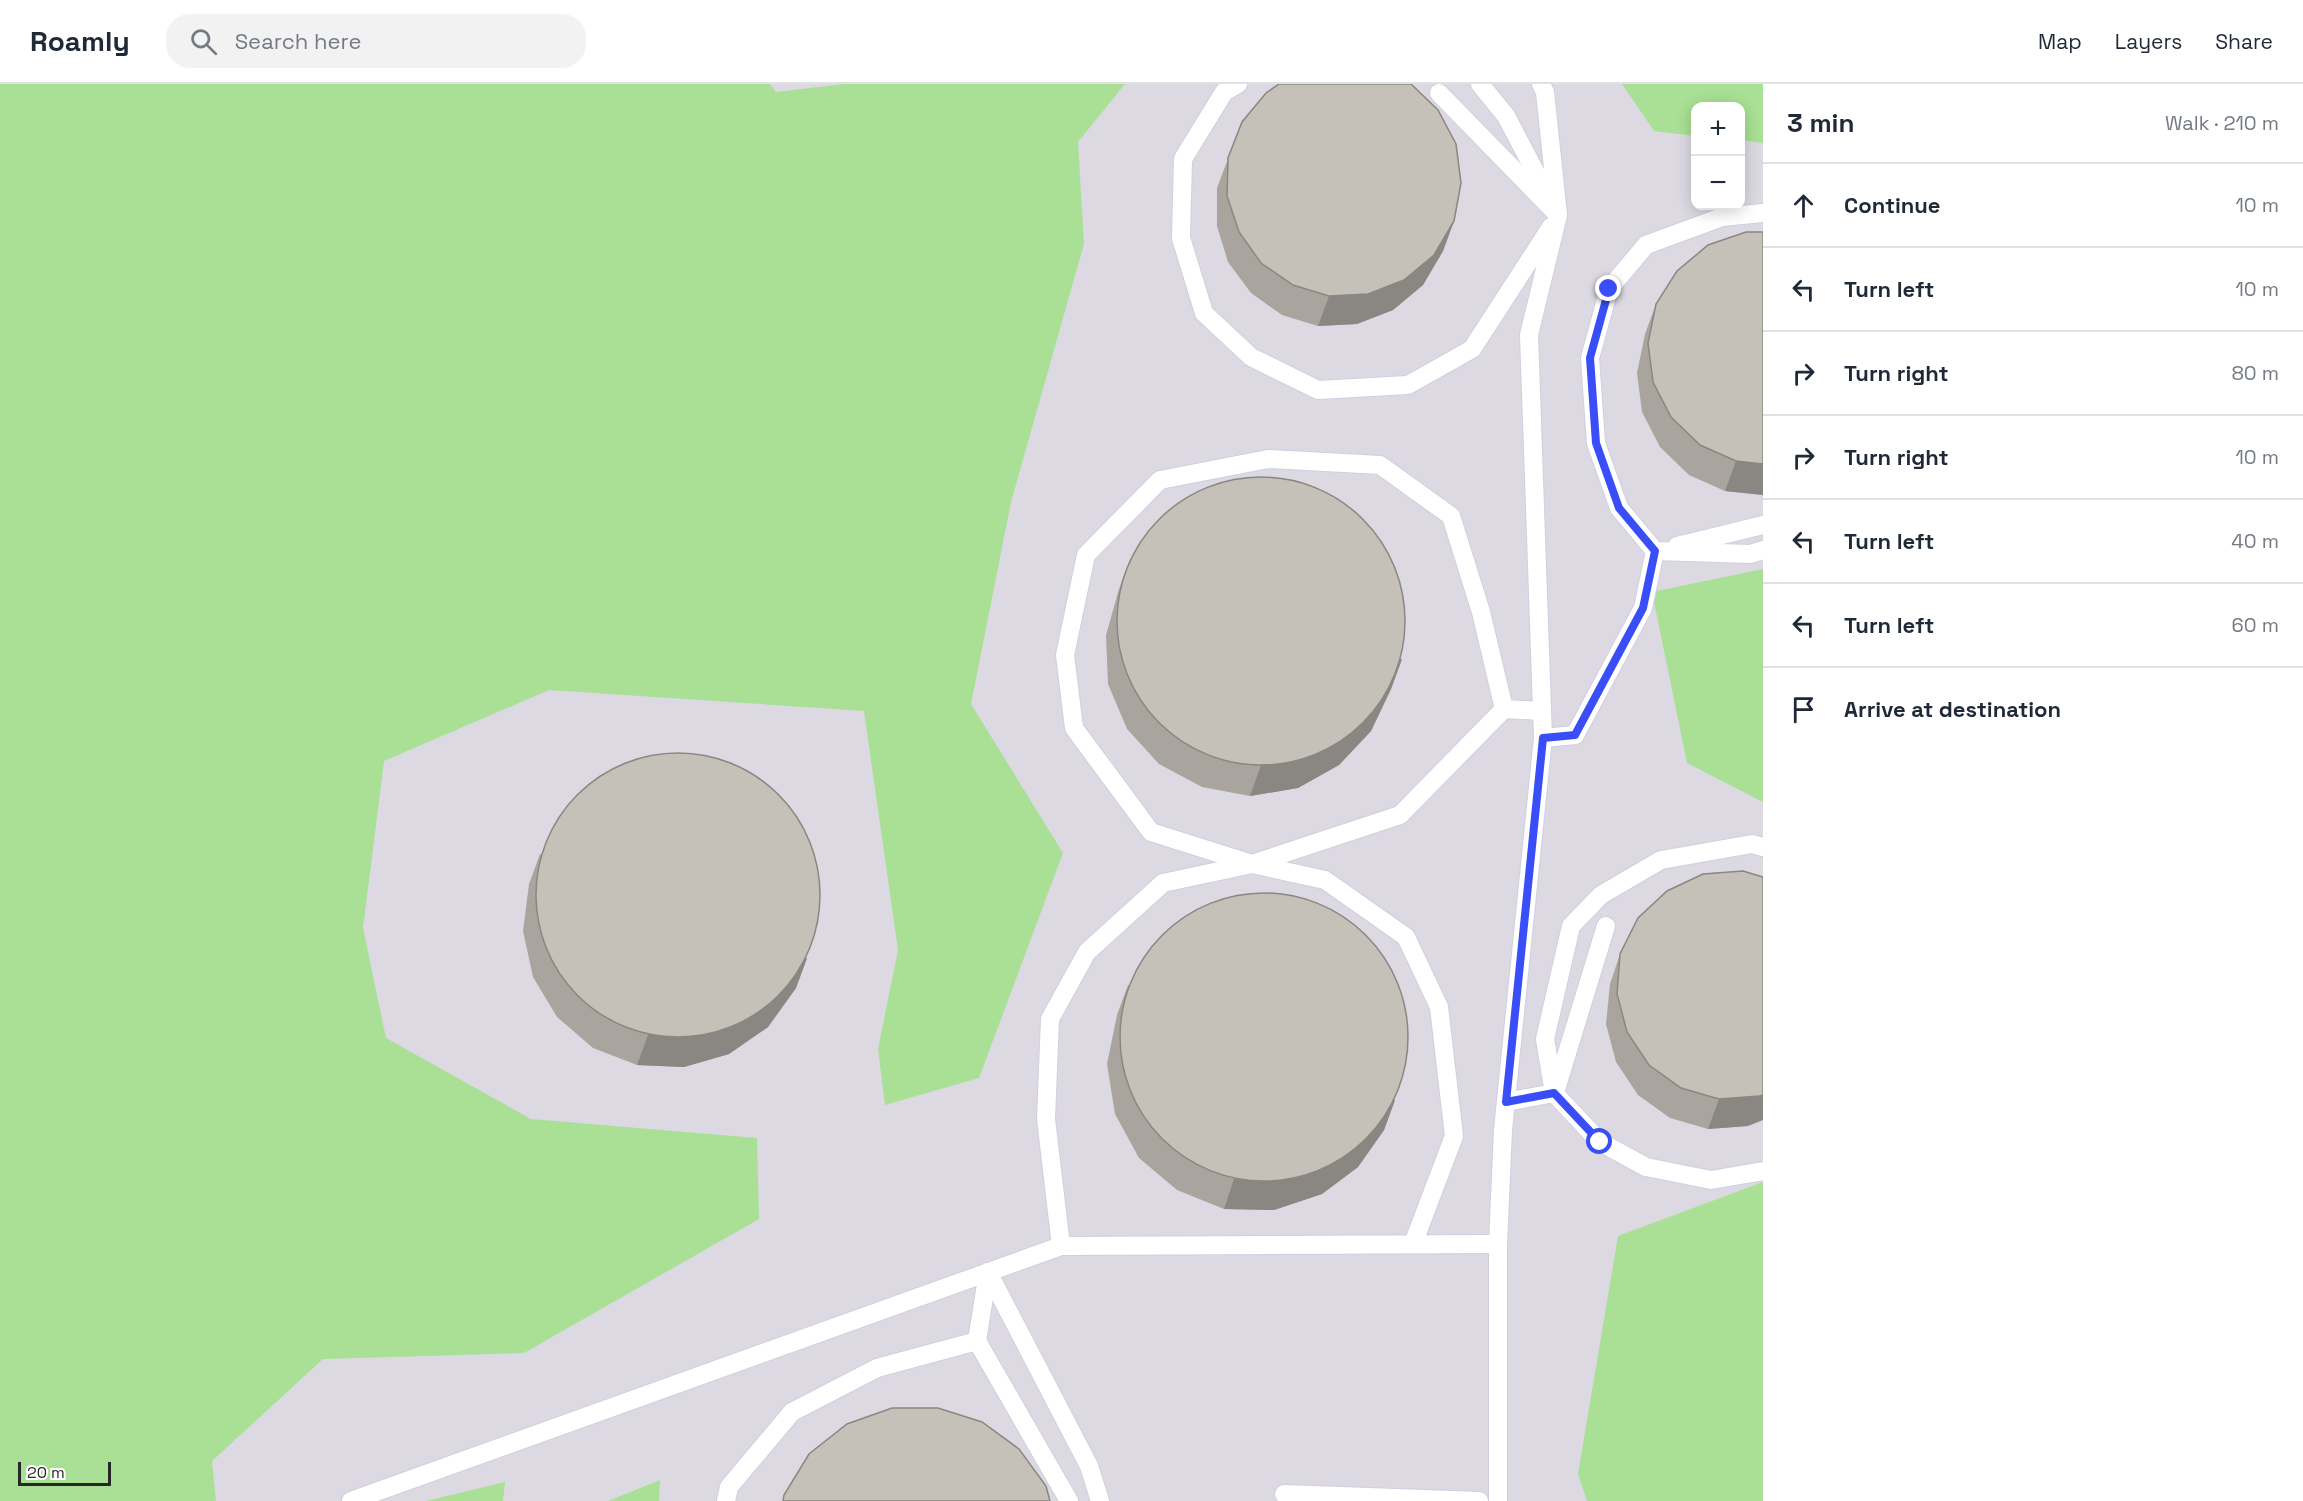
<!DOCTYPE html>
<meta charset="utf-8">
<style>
body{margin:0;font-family:"Space Grotesk",sans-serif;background:#f2f2f3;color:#1f2937}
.controls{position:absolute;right:18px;top:18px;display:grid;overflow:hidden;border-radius:12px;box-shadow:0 3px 15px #0003}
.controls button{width:54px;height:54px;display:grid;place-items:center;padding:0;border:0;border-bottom:2px solid #e0e1e3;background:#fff;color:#1f2937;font:30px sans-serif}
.scale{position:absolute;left:18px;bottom:15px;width:93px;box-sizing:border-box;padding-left:6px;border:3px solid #272727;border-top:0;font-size:16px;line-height:21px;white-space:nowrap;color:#272727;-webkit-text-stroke:4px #fff;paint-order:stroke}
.stop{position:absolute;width:18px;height:18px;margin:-14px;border:4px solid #394ef6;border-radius:50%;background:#fff}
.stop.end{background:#394ef6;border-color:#fff;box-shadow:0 2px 6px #0008}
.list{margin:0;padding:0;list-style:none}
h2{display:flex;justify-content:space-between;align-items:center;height:78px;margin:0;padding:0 24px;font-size:26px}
h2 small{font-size:20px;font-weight:400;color:#747a83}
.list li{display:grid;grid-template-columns:39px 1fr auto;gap:18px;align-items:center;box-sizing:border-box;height:84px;padding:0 24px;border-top:2px solid #e0e1e3}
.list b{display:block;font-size:22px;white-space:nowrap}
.list em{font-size:20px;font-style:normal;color:#747a83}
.icon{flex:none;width:33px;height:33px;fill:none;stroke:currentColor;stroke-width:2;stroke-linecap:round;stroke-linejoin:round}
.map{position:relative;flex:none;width:1763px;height:1417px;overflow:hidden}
header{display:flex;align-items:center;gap:36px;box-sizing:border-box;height:84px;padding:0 30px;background:#fff;border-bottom:2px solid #e0e1e3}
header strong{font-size:28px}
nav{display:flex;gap:33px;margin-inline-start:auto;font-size:21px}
.search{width:420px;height:54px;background:#f2f2f3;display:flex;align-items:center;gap:15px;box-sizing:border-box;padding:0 21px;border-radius:24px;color:#747a83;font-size:22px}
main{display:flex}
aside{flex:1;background:#fff}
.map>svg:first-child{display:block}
.industrial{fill:#dcd9e2;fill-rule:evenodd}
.green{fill:#a9e095}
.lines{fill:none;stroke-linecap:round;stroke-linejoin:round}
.lane-casing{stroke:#ced0e0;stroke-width:20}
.lane{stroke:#fff;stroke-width:18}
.wall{fill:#a9a59e}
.shaded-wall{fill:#8a8681}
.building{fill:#c5c0b8;stroke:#8a8681;stroke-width:1.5}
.route{stroke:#394ef6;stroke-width:8}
</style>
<header>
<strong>Roamly</strong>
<div class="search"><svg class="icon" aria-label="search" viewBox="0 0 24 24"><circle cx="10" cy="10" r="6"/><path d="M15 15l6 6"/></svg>Search here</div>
<nav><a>Map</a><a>Layers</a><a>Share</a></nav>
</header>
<main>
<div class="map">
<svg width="1763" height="1417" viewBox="0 0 1763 1417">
<rect width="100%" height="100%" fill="#eae3d8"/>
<path class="industrial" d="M0,0H1763V1417H0ZM1696,22H1740V122H1696Z"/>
<g class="green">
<path d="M0,0H770L776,8L844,0H1125L1078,58L1084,160L1011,418L971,620L1063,769L979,994L885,1021L878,965L898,866L864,627L549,606L384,677L363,844L386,954L531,1035L757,1054L759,1135L524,1269L323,1275L212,1377L216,1417H0Z"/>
<path d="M1622,0H1763V59L1741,56L1740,22H1696L1695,52L1654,47Z"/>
<path d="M1763,485V718L1687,679L1652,508Z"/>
<path d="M1763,1098V1417H1587L1578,1390L1618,1152Z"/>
<path d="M660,1396L659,1417H608Z"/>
<path d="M505,1398L503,1417H426Z"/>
</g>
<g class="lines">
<defs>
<g id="lane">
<path d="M1238,0L1224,8L1183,75L1181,154L1204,229L1251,273L1318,306L1408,301L1472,265L1551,143"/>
<path d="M1480,0L1506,32L1549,114"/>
<path d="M1439,9L1558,131"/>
<path d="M1763,129L1722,133L1646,161L1609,205L1590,274L1596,359L1619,424L1655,467L1750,470L1763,466"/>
<path d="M1677,462L1763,441"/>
<path d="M1543,654L1575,651L1643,524L1655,467"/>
<path d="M1763,763L1752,760L1661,776L1601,811L1571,842L1545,955L1554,1009L1600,1058L1646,1083L1711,1096L1763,1087"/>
<path d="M1556,1005L1606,842"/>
<path d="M1506,1018L1554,1009"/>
<path d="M1413,1160L1454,1052L1439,923L1406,853L1325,796L1252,780L1151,748L1074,644L1065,571L1086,471L1160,396L1268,375L1380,381L1451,432L1481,528L1504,625L1542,627"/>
<path d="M1061,1162L1046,1035L1050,935L1087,868L1163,799L1252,780L1400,731L1504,625"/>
<path d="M988,1188L1089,1382L1100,1417"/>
<path d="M977,1257L1069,1417"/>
<path d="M1284,1410L1479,1417"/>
<path d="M351,1417L1061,1162L1498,1160"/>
<path d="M726,1417L729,1403L792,1328L877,1284L977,1257L988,1188"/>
<path d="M1498,1417V1160L1503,1046L1543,654L1529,251L1558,131L1545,8L1541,0"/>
</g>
</defs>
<use href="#lane" class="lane-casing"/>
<use href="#lane" class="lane"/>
</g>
<g class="wall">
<path d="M1242,38L1454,137L1443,167L1423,201L1393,226L1357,240L1318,242L1282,231L1251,209L1228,178L1217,142V104Z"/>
<path d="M1656,220L1763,411L1725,407L1689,391L1660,363L1642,328L1637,289L1645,250Z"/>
<path d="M1130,475L1402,575L1391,605L1371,647L1339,681L1298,704L1250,712L1202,703L1159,680L1127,645L1108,600L1106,551L1119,505Z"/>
<path d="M540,770L807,874L796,904L768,943L729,970L684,983L637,981L593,964L557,933L533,893L523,847L529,800Z"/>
<path d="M1620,870L1748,1042L1708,1045L1670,1034L1638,1011L1616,978L1606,940L1610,900Z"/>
<path d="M1128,901L1395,1016L1384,1046L1358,1083L1322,1110L1274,1126L1224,1125L1177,1106L1139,1074L1115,1030L1107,980L1117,931Z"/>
</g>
<g class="shaded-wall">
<path d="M1454,137L1443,167L1423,201L1393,226L1357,240L1318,242L1329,212Z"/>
<path d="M1736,377L1763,380V411L1725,407Z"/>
<path d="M1402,575L1391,605L1371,647L1339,681L1298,704L1250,712L1261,681Z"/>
<path d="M807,874L796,904L768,943L729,970L684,983L637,981L648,951Z"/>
<path d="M1763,1011V1036L1748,1042L1708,1045L1719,1015Z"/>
<path d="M1395,1016L1384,1046L1358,1083L1322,1110L1274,1126L1224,1125L1234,1095Z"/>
</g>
<g class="building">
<path d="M1279,0H1411L1438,26L1456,60L1461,99L1454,137L1434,171L1404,196L1368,210L1329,212L1293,201L1261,179L1239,148L1227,112L1228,74L1242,38L1266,9Z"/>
<path d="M1746,148H1763V380L1736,377L1700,361L1671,333L1653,298L1648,259L1656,220L1677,187L1708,161Z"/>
<circle cx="1261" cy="537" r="144"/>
<circle cx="678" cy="811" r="142"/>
<path d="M1743,787L1763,793V1011L1759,1012L1719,1015L1681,1004L1649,981L1627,948L1617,910L1620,870L1638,834L1667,807L1703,790Z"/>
<circle cx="1264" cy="953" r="144"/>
<path d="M892,1324H938L982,1338L1019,1365L1046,1402L1050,1417H783L784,1411L809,1370L847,1340Z"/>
</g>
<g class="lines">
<path class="route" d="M1600,1058L1554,1009L1506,1018L1543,654L1575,651L1643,524L1655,467L1619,424L1596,359L1590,274L1609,205"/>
</g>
</svg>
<div class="controls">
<button>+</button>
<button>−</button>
</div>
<div class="scale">20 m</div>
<div class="stop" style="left:1600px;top:1058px"></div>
<div class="stop end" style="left:1609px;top:205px"></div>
</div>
<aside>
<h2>3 min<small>Walk · 210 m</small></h2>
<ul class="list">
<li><svg class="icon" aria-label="ahead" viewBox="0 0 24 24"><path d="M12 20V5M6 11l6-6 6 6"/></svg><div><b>Continue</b></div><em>10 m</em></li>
<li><svg class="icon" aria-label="left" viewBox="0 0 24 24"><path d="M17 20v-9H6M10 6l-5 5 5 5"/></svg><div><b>Turn left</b></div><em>10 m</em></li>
<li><svg class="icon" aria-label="right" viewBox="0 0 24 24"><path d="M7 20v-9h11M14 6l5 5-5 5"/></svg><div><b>Turn right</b></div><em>80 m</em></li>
<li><svg class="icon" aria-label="right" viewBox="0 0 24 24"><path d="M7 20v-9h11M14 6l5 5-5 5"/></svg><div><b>Turn right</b></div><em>10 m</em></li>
<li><svg class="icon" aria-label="left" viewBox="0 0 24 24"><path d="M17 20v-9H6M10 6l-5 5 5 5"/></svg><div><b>Turn left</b></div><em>40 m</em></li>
<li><svg class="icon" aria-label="left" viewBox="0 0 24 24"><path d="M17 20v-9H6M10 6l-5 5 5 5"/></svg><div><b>Turn left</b></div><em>60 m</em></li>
<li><svg class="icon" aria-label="arrive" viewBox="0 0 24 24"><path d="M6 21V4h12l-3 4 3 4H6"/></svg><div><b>Arrive at destination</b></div></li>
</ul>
</aside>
</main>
